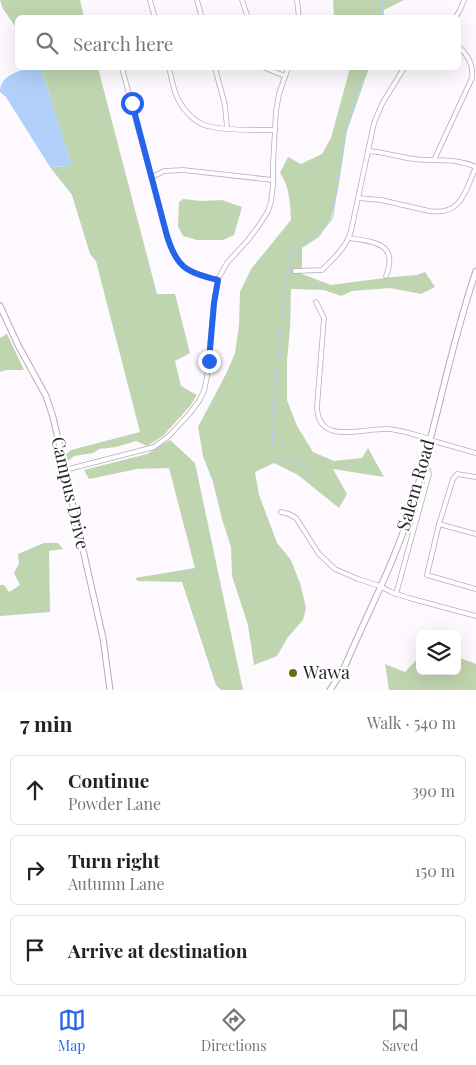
<!DOCTYPE html>
<meta charset="utf-8">
<style>
body{margin:0;font-family:"Playfair Display",serif;background:#f6f6f6;color:#222}
.controls{position:absolute;right:15px;bottom:15px;display:grid;overflow:hidden;border-radius:8px;box-shadow:0 5px 20px #0002}
.controls button{width:45px;height:45px;display:grid;place-items:center;padding:0;border:0;border-bottom:1px solid #e0e0e0;background:#fff;color:#222;font:25px sans-serif}
.stop{position:absolute;width:15px;height:15px;margin:-11px;border:4px solid #2563eb;border-radius:50%;background:#fff}
.stop.end{background:#2563eb;border-color:#fff;box-shadow:0 1px 5px #0008}
.list{margin:0;padding:0;list-style:none}
h2{display:flex;justify-content:space-between;align-items:center;height:65px;margin:0;padding:0 20px;font-size:21px}
h2 small{font-size:16px;font-weight:400;color:#767676}
.list li{display:grid;grid-template-columns:32px 1fr auto;gap:15px;align-items:center;box-sizing:border-box;height:70px;margin:0 10px 10px;padding:0 10px;border:1px solid #e0e0e0;border-radius:8px}
.list b{display:block;font-size:19px;white-space:nowrap}
.list p{margin:0;font-size:16px;white-space:nowrap;color:#767676}
.list em{font-size:16px;font-style:normal;color:#767676}
.icon{flex:none;width:28px;height:28px;fill:none;stroke:currentColor;stroke-width:2;stroke-linecap:round;stroke-linejoin:round}
.map{position:relative;flex:none;width:476px;height:690px;overflow:hidden}
.search{position:absolute;background:#fff;box-shadow:0 5px 20px #0002;left:15px;right:15px;top:15px;height:55px;display:flex;align-items:center;gap:12px;box-sizing:border-box;padding:0 18px;border-radius:8px;color:#767676;font-size:19px}
.sheet{height:305px;background:#fff}
nav{display:flex;justify-content:space-around;align-items:center;box-sizing:border-box;height:70px;border-top:1px solid #e0e0e0;background:#fff;font-size:14px;color:#767676}
nav a{display:grid;justify-items:center;gap:2px}
nav .on{color:#2563eb}
.map>svg:first-child{display:block}
.green{fill:#bfd5af}
.water{fill:#b0cff9}
.lines{fill:none;stroke-linecap:round;stroke-linejoin:round}
.stream{stroke:#b0cff9;stroke-width:1}
.street-casing{stroke:#b7acb8;stroke-width:5.5}
.secondary-casing{stroke:#b7acb8;stroke-width:7}
.street{stroke:#fff;stroke-width:4}
.secondary{stroke:#fff;stroke-width:5}
.route{stroke:#2563eb;stroke-width:6}
.poi-dot{fill:#6a6c0e;stroke:#fff;stroke-width:2}
.labels{text-anchor:middle;stroke-width:4.5;stroke-linejoin:round;paint-order:stroke}
.street-label{font-size:18px;fill:#2a262a;stroke:#fff}
.poi-label{font-size:18px;fill:#2a262a;stroke:#fff;text-anchor:start}
</style>
<div class="map">
<svg width="476" height="690" viewBox="0 0 476 690">
<rect width="100%" height="100%" fill="#fdf9fe"/>
<g class="green">
<path d="M0,0H80L84,17L18,18L17,29L3,9Z"/>
<path d="M333,0H404L384,10L383,17L334,18Z"/>
<path d="M41,68H98L157,294H175L190,353L175,361L181,386L197,395L190,406L163,436L147,446L136,441L116,447L99,449L93,453L74,456L67,462L65,455L71,450L140,432L96,261L90,254L72,195L50,167L72,166Z"/>
<path d="M350,68H369L347,131L338,190L331,219L319,237L302,248V274L331,285L392,277L417,275L425,272L435,287L421,294L390,288L352,291L341,296L324,290L291,289L290,328L287,361V400L297,426L313,452L334,461L362,458L368,448L384,477L333,469L347,494L339,508L298,475L274,463L255,472L259,495L277,543L291,560L300,583L306,608L303,620L288,637L277,656L254,665L248,625L232,576L231,547L222,519L213,482L203,456L198,427L227,372L235,353L239,325L240,292L251,269L291,220C290,202 290,188 280,173L288,157L301,164L322,154L331,138Z"/>
<path d="M183,199L201,201L222,200L242,207L234,235L223,240H197L183,236L178,226L179,202Z"/>
<path d="M7,334L24,370H6L0,372V338Z"/>
<path d="M170,440L195,463L243,690H221L216,685L182,582L138,581L135,578L195,568L169,468L137,469L89,479L84,470L147,454Z"/>
<path d="M44,543H58L63,549L49,551L50,612L0,616V585H4L9,592L20,585L14,573L19,564L18,554Z"/>
<path d="M420,656V671H457V657L476,664V690H389L385,664L405,672Z"/>
</g>
<path class="water" d="M32,68H41L72,166L50,167L6,97L0,92C0,76 18,70 32,68Z"/>
<g class="lines">
<g class="stream">
<path d="M382,0L383,18"/>
<path d="M312,481C307,462 287,462 271,458L276,381L285,288L293,249C306,241 326,232 333,217L343,143L364,68"/>
</g>
<defs>
<g id="street">
<path d="M150,0L155,18"/>
<path d="M197,0L202,18"/>
<path d="M242,0L248,18"/>
<path d="M297,0L299,18"/>
<path d="M455,18L460,10L464,0"/>
<path d="M122,68L167,236C177,268 186,272 218,280"/>
<path d="M169,68C172,79 173,91 179,101C184,111 194,121 204,125C221,131 256,130 275,130"/>
<path d="M215,68L225,105L227,128"/>
<path d="M265,68L285,76"/>
<path d="M434,160L472,78C474,65 468,55 458,46"/>
<path d="M152,177L164,171L183,170L273,180"/>
<path d="M358,198L381,200L429,211C462,216 465,191 476,167C454,157 437,162 414,159C398,157 384,152 368,151"/>
<path d="M349,238C374,242 399,243 386,276"/>
<path d="M295,271L322,270C334,258 346,248 351,231L374,123L382,104L404,68"/>
<path d="M316,302L324,318L317,407C318,447 365,427 388,429C402,430 416,435 430,439"/>
<path d="M430,440L476,453"/>
<path d="M65,470L154,447L169,436L190,413L199,401L204,391L207,377L214,303L218,279L227,263L248,240L260,224L268,211L271,202L273,185V164L276,111L279,94L288,68"/>
<path d="M476,477L457,474L453,479L439,524L427,575L476,589"/>
<path d="M281,512L289,514L296,518L319,554L335,569L358,579L380,586L391,592L409,598L476,616"/>
<path d="M439,524L476,534"/>
<path d="M396,594L429,474L427,467L423,465"/>
</g>
<g id="secondary">
<path d="M0,306L18,345L46,396L53,417L103,638L110,690"/>
<path d="M330,690L343,670L348,659C369,610 394,563 410,512C435,433 449,350 476,271"/>
</g>
</defs>
<use href="#street" class="street-casing"/>
<use href="#secondary" class="secondary-casing"/>
<use href="#street" class="street"/>
<use href="#secondary" class="secondary"/>
</g>
<g class="lines">
<path class="route" d="M132,103L167,236C177,268 186,272 218,280L214,303L209,361"/>
</g>
<circle class="poi-dot" cx="293" cy="673" r="5"/>
<g class="labels">
<g class="street-label">
<text transform="translate(416 485) rotate(-74)" y="6">Salem Road</text>
<text transform="translate(70 493) rotate(77)" y="6">Campus Drive</text>
</g>
<g class="poi-label">
<text x="303" y="679">Wawa</text>
</g>
</g>
</svg>
<div class="controls">
<button><svg class="icon" aria-label="layers" viewBox="0 0 24 24"><path d="M12 4l9 5-9 5-9-5zM3 14l9 5 9-5"/></svg></button>
</div>
<div class="stop" style="left:132px;top:103px"></div>
<div class="stop end" style="left:209px;top:361px"></div>
<div class="search"><svg class="icon" aria-label="search" viewBox="0 0 24 24"><circle cx="10" cy="10" r="6"/><path d="M15 15l6 6"/></svg>Search here</div>
</div>
<section class="sheet">
<h2>7 min<small>Walk · 540 m</small></h2>
<ul class="list">
<li><svg class="icon" aria-label="ahead" viewBox="0 0 24 24"><path d="M12 20V5M6 11l6-6 6 6"/></svg><div><b>Continue</b><p>Powder Lane</p></div><em>390 m</em></li>
<li><svg class="icon" aria-label="right" viewBox="0 0 24 24"><path d="M7 20v-9h11M14 6l5 5-5 5"/></svg><div><b>Turn right</b><p>Autumn Lane</p></div><em>150 m</em></li>
<li><svg class="icon" aria-label="arrive" viewBox="0 0 24 24"><path d="M6 21V4h12l-3 4 3 4H6"/></svg><div><b>Arrive at destination</b></div></li>
</ul>
</section>
<nav>
<a class="on"><svg class="icon" aria-label="map" viewBox="0 0 24 24"><path d="M3 6l6-2 6 2 6-2v14l-6 2-6-2-6 2zM9 4v14M15 6v14"/></svg>Map</a>
<a><svg class="icon" aria-label="directions" viewBox="0 0 24 24"><path d="M12 3l9 9-9 9-9-9zM9 14v-3h6M13 9l2 2-2 2"/></svg>Directions</a>
<a><svg class="icon" aria-label="saved" viewBox="0 0 24 24"><path d="M7 4h10v16l-5-4-5 4z"/></svg>Saved</a>
</nav>
